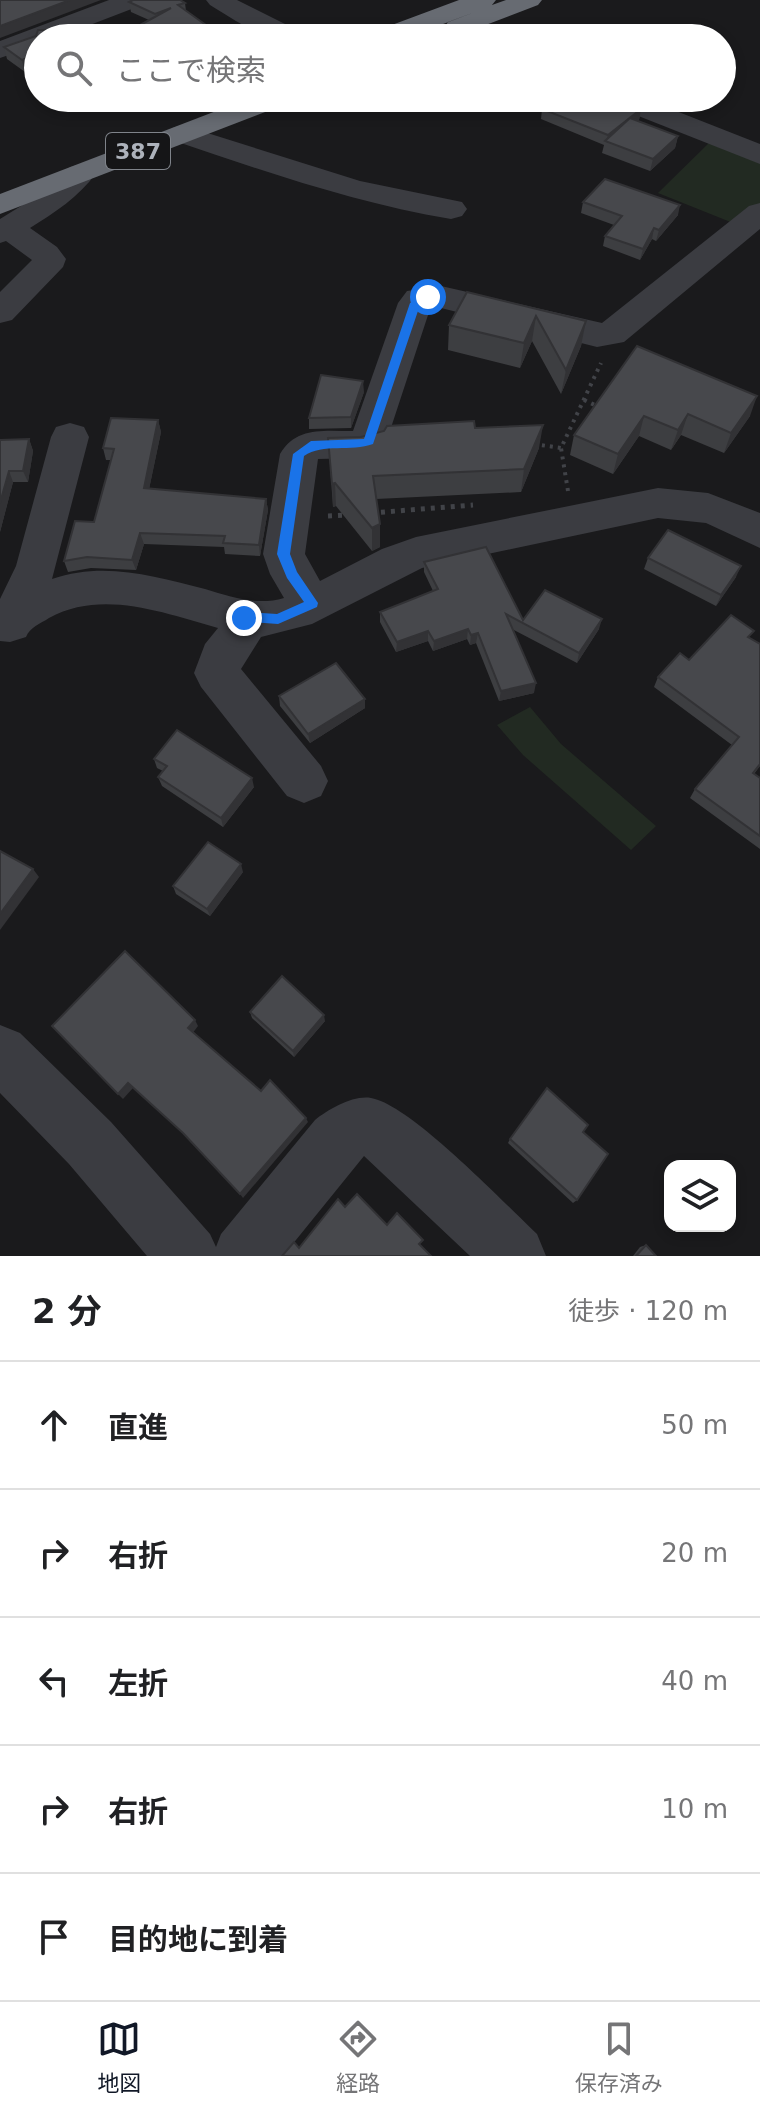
<!DOCTYPE html>
<html lang="ja">
<meta charset="utf-8">
<style>
body{margin:0;font-family:"DejaVu Sans","Noto Sans JP",sans-serif;background:#f6f6f6;color:#202124}
.controls{position:absolute;right:24px;bottom:24px;display:grid;overflow:hidden;border-radius:16px;box-shadow:0 4px 12px #0003}
.controls button{width:72px;height:72px;display:grid;place-items:center;padding:0;border:0;border-bottom:2px solid #e0e0e0;background:#fff;color:#202124;font:40px sans-serif}
.stop{position:absolute;width:24px;height:24px;margin:-18px;border:6px solid #1a73e8;border-radius:50%;background:#fff}
.stop.end{background:#1a73e8;border-color:#fff;box-shadow:0 2px 8px #0008}
.list{margin:0;padding:0;list-style:none}
h2{display:flex;justify-content:space-between;align-items:center;height:104px;margin:0;padding:0 32px;font-size:34px}
h2 small{font-size:26px;font-weight:400;color:#757577}
.list li{display:grid;grid-template-columns:52px 1fr auto;gap:24px;align-items:center;box-sizing:border-box;height:128px;padding:0 32px;border-top:2px solid #e0e0e0}
.list b{display:block;font-size:30px;white-space:nowrap}
.list em{font-size:26px;font-style:normal;color:#757577}
.icon{flex:none;width:44px;height:44px;fill:none;stroke:currentColor;stroke-width:2;stroke-linecap:round;stroke-linejoin:round}
.map{position:relative;flex:none;width:760px;height:1256px;overflow:hidden}
.search{position:absolute;background:#fff;box-shadow:0 4px 12px #0003;left:24px;right:24px;top:24px;height:88px;display:flex;align-items:center;gap:20px;box-sizing:border-box;padding:0 28px;border-radius:44px;color:#757577;font-size:30px}
.sheet{height:744px;background:#fff}
nav{display:flex;justify-content:space-around;align-items:center;box-sizing:border-box;height:112px;border-top:2px solid #e0e0e0;background:#fff;font-size:22px;color:#757577}
nav a{display:grid;justify-items:center;gap:4px}
nav .on{color:#111827}
.map>svg:first-child{display:block}
.green{fill:#222a22}
.lines{fill:none;stroke-linecap:round;stroke-linejoin:round}
.path-far1{stroke:#414348;stroke-width:4;stroke-dasharray:3 5;stroke-linecap:butt}
.path{stroke:#414348;stroke-width:5;stroke-dasharray:4 6;stroke-linecap:butt}
.minor{fill:#3b3c41;fill-rule:evenodd}
.highway{fill:#676b72;fill-rule:evenodd}
.wall{fill:#3d3e41}
.shaded-wall{fill:#323235}
.building{fill:#47484c;stroke:#323235;stroke-width:2}
.route{fill:#1a73e8}
.labels{text-anchor:middle;stroke-width:6;stroke-linejoin:round;paint-order:stroke}
.shield{fill:#151517;stroke:#7f838a;stroke-width:2}
.shield-label{font-size:22px;font-weight:bold;fill:#adb2bb}
</style>
<div class="map">
<svg width="760" height="1256" viewBox="0 0 760 1256">
<rect width="100%" height="100%" fill="#1a1a1c"/>
<g class="green">
<path d="M711,141L760,162V208L738,225L658,193Z"/>
<path d="M530,707L561,744L656,826L631,850L523,755L497,725Z"/>
</g>
<g class="lines">
<g class="path-far1">
<path d="M584,400L601,408"/>
<path d="M534,444L561,448"/>
<path d="M568,491L561,448L601,363"/>
</g>
<g class="path">
<path d="M371,513L473,505"/>
<path d="M328,516L350,515"/>
</g>
<g class="minor">
<path d="M109,0H146L142,5L56,38H38V45L0,58V41Z"/>
<path d="M206,0H237L301,32L305,38C258,38 249,29 210,5Z"/>
<path d="M439,27L453,32L457,38H428L426,35L430,29Z"/>
<path d="M604,98H643L760,144V164L608,104Z"/>
<path d="M182,125L360,181L462,202L467,209L462,216L451,219C355,203 264,171 172,140L167,134L172,128Z"/>
<path d="M81,164L92,167L96,173C79,197 54,213 30,228L57,247L66,259L63,267L12,320L0,323V292L32,260L6,241L0,243V219L42,193L70,167Z"/>
<path d="M760,203V229L624,342L597,347L441,308L430,309L383,452L361,458L318,459L305,554L320,581L382,549L416,537L658,488L708,493L760,513V548L706,523L658,518L422,568L312,624L261,637L241,669L321,766L328,781L321,796L304,803L287,796L201,687L194,673L205,644L218,628C163,613 103,589 49,618C40,624 30,627 26,637L10,642L0,641V599L16,566L51,437L56,427L70,423L84,427L89,437L52,579C104,561 154,576 205,589C232,597 257,606 284,598L270,574L263,554L280,454C296,426 325,431 353,431L398,303L407,291L441,286L602,323L749,206Z"/>
<path d="M0,1025L20,1033L111,1122L210,1234L216,1247L221,1234L315,1120C329,1109 353,1095 371,1098C411,1105 503,1202 537,1234L546,1256H470L364,1156L283,1256H147L69,1164L0,1093Z"/>
</g>
<g class="highway">
<path d="M459,0H496L492,5L506,0H542L538,5L457,36L448,34L444,28L448,22L475,12L406,38H369L373,32Z"/>
<path d="M250,98H290L286,104L0,214V194Z"/>
</g>
</g>
<g class="wall">
<path d="M129,2L185,3L186,11L224,38H135L133,29L149,20L131,12Z"/>
<path d="M36,36L37,71L33,69L25,72L7,59L4,47Z"/>
<path d="M542,109H641L639,120L637,121L678,136L675,148L650,171L602,153L604,145L541,119Z"/>
<path d="M583,202L678,215L656,241L652,239L640,260L603,246L605,236L614,225L581,213Z"/>
<path d="M467,292L586,321L581,346L561,394L532,341L520,368L448,350L449,325Z"/>
<path d="M637,346L750,416L724,453L681,435L671,450L639,436L613,474L570,455L574,435Z"/>
<path d="M364,392L351,428L309,429V418Z"/>
<path d="M158,420L161,432L149,489L266,499L268,510L260,556L225,554L224,547L144,544L136,570L91,568L68,572L64,561L94,522L111,460H106L103,448Z"/>
<path d="M361,437L539,448L521,492L376,499L380,547L372,551L336,506L333,507L328,438Z"/>
<path d="M29,439L33,451L28,482H13L0,532V440Z"/>
<path d="M648,558L736,577L716,606L644,569Z"/>
<path d="M424,562L523,620L599,629L577,663L512,629L534,693L499,701L476,643L470,645L467,639L433,651L428,641L396,652L380,622V612L433,591L424,572Z"/>
<path d="M750,638L760,644V766L754,774L760,778V849L690,798L695,789L732,745L654,687L658,677L689,660Z"/>
<path d="M279,696L365,708L310,743L280,706Z"/>
<path d="M154,759L254,787L223,827L162,786L158,777L163,771L157,768Z"/>
<path d="M243,872L210,916L176,894L173,886Z"/>
<path d="M250,1012L325,1021L294,1057L252,1018Z"/>
<path d="M583,1132L577,1200L573,1203L508,1143L510,1139Z"/>
<path d="M646,1245L656,1256H633L640,1247Z"/>
</g>
<g class="shaded-wall">
<path d="M70,0H101L0,38V26Z"/>
<path d="M30,57L33,69L25,72L22,60Z"/>
<path d="M38,58V71H37L34,60Z"/>
<path d="M641,109L639,120L609,143L606,142L608,135Z"/>
<path d="M678,136L675,148L650,171L653,159Z"/>
<path d="M680,205L678,215L656,241L659,230Z"/>
<path d="M654,228L652,239L640,260L643,249Z"/>
<path d="M536,316L532,341L520,368L524,343Z"/>
<path d="M586,321L581,346L561,394L566,370Z"/>
<path d="M363,381L364,392L351,428V417Z"/>
<path d="M757,396L750,416L724,453L731,433Z"/>
<path d="M688,414L681,435L671,450L678,430Z"/>
<path d="M644,416L639,436L613,474L618,454Z"/>
<path d="M158,420L161,432L147,499L144,488Z"/>
<path d="M543,425L539,448L521,492L524,469Z"/>
<path d="M29,439L33,451L28,482L23,471Z"/>
<path d="M9,471L13,482L0,532V503Z"/>
<path d="M335,483L336,506L333,507L332,484Z"/>
<path d="M266,499L268,510L260,556L259,545Z"/>
<path d="M380,524V547L372,551V528Z"/>
<path d="M140,533L144,544L136,570L132,560Z"/>
<path d="M741,566L736,577L716,606L721,595Z"/>
<path d="M602,619L599,629L577,663L579,653Z"/>
<path d="M468,629L467,639L433,651L434,641Z"/>
<path d="M428,631V641L396,652L397,642Z"/>
<path d="M478,633L476,643L470,645L471,635Z"/>
<path d="M536,683L534,693L499,701L501,691Z"/>
<path d="M365,699V708L310,743L308,734Z"/>
<path d="M252,778L254,787L223,827L221,818Z"/>
<path d="M241,864L243,872L210,916L207,909Z"/>
<path d="M33,869L39,877L0,930V914Z"/>
<path d="M324,1015L325,1021L294,1057L293,1051Z"/>
<path d="M195,1020L198,1026L192,1034L188,1028Z"/>
<path d="M128,1083L133,1088L123,1099L118,1094Z"/>
<path d="M306,1118L308,1122L243,1198L240,1194Z"/>
</g>
<g class="building">
<path d="M0,0H70L0,26Z"/>
<path d="M133,0H180L185,3L178,5L224,38H153L133,29L171,8L155,14L129,2Z"/>
<path d="M67,25L88,38H38V58L34,60L30,57L22,60L4,47L36,36L38,30H53Z"/>
<path d="M555,98H614L641,109L608,135L542,109Z"/>
<path d="M630,118L678,136L653,159L605,141Z"/>
<path d="M605,179L680,205L659,230L654,228L643,249L605,236L622,216L583,202Z"/>
<path d="M467,292L586,321L566,370L536,316L524,343L449,325Z"/>
<path d="M637,346L757,396L731,433L688,414L678,430L644,416L618,454L574,435Z"/>
<path d="M321,375L363,381L351,417L309,418Z"/>
<path d="M111,418L158,420L144,488L266,499L259,545L223,543L225,536L140,533L132,560L87,557L64,561L75,521L94,522L114,449L103,448Z"/>
<path d="M474,421L475,428L543,425L524,469L373,476L380,524L372,528L335,483L332,484L328,438L361,437L384,431L387,426Z"/>
<path d="M29,439L23,471H9L0,503V440Z"/>
<path d="M668,530L741,566L721,595L648,558Z"/>
<path d="M486,547L523,620L545,590L602,619L579,653L506,614L536,683L501,691L478,633L471,635L468,629L434,641L428,631L397,642L380,612L438,589L424,562Z"/>
<path d="M731,615L754,631L748,637L760,644V764L753,773L760,778V836L695,789L739,737L658,677L680,653L689,660Z"/>
<path d="M336,663L365,699L308,734L279,696Z"/>
<path d="M177,730L252,778L221,818L158,777L167,766L154,759Z"/>
<path d="M208,842L241,864L207,909L173,886Z"/>
<path d="M0,851L33,869L0,914Z"/>
<path d="M125,951L195,1020L188,1028L261,1091L270,1080L306,1118L240,1194L183,1133L128,1083L118,1094L52,1026Z"/>
<path d="M282,976L324,1015L293,1051L250,1012Z"/>
<path d="M547,1088L588,1125L583,1132L608,1154L577,1200L510,1139Z"/>
<path d="M357,1194L387,1225L397,1213L423,1240L419,1244L431,1256H282L294,1242L299,1248L338,1199L345,1207Z"/>
<path d="M646,1245L656,1256H636Z"/>
</g>
<path class="route" d="M424,294L433,297L420,305L373,444C351,452 323,443 304,456L290,554L297,572L318,603L317,607L278,624L239,621V614L244,612L277,614L304,602L287,578L277,554L293,454L311,441L364,439L410,303Z"/>
<g class="labels">
<rect class="shield" x="106" y="133" width="64" height="36" rx="6"/>
<g class="shield-label">
<text x="138" y="159">387</text>
</g>
</g>
</svg>
<div class="controls">
<button><svg class="icon" aria-label="layers" viewBox="0 0 24 24"><path d="M12 4l9 5-9 5-9-5zM3 14l9 5 9-5"/></svg></button>
</div>
<div class="stop" style="left:428px;top:297px"></div>
<div class="stop end" style="left:244px;top:618px"></div>
<div class="search"><svg class="icon" aria-label="search" viewBox="0 0 24 24"><circle cx="10" cy="10" r="6"/><path d="M15 15l6 6"/></svg>ここで検索</div>
</div>
<section class="sheet">
<h2>2 分<small>徒歩 · 120 m</small></h2>
<ul class="list">
<li><svg class="icon" aria-label="ahead" viewBox="0 0 24 24"><path d="M12 20V5M6 11l6-6 6 6"/></svg><div><b>直進</b></div><em>50 m</em></li>
<li><svg class="icon" aria-label="right" viewBox="0 0 24 24"><path d="M7 20v-9h11M14 6l5 5-5 5"/></svg><div><b>右折</b></div><em>20 m</em></li>
<li><svg class="icon" aria-label="left" viewBox="0 0 24 24"><path d="M17 20v-9H6M10 6l-5 5 5 5"/></svg><div><b>左折</b></div><em>40 m</em></li>
<li><svg class="icon" aria-label="right" viewBox="0 0 24 24"><path d="M7 20v-9h11M14 6l5 5-5 5"/></svg><div><b>右折</b></div><em>10 m</em></li>
<li><svg class="icon" aria-label="arrive" viewBox="0 0 24 24"><path d="M6 21V4h12l-3 4 3 4H6"/></svg><div><b>目的地に到着</b></div></li>
</ul>
</section>
<nav>
<a class="on"><svg class="icon" aria-label="map" viewBox="0 0 24 24"><path d="M3 6l6-2 6 2 6-2v14l-6 2-6-2-6 2zM9 4v14M15 6v14"/></svg>地図</a>
<a><svg class="icon" aria-label="directions" viewBox="0 0 24 24"><path d="M12 3l9 9-9 9-9-9zM9 14v-3h6M13 9l2 2-2 2"/></svg>経路</a>
<a><svg class="icon" aria-label="saved" viewBox="0 0 24 24"><path d="M7 4h10v16l-5-4-5 4z"/></svg>保存済み</a>
</nav>
